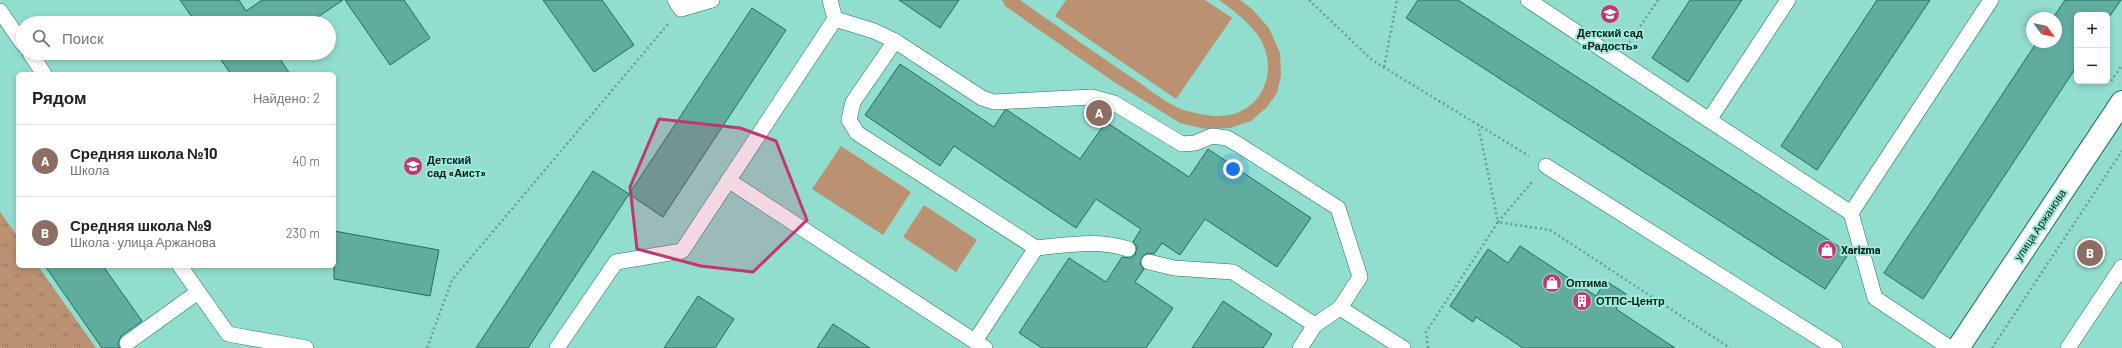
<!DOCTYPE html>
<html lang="ru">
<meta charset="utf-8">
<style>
body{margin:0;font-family:Barlow,sans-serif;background:#f2f2f2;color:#222}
.controls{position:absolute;right:12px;top:12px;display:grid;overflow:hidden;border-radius:6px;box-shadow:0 2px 6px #0003}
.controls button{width:36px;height:36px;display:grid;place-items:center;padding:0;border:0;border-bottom:1px solid #e0e0e0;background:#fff;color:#222;font:20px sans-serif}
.compass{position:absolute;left:2026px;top:12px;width:36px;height:36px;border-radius:50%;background:#fff;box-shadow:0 2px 6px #0003;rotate:123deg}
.you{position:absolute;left:1233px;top:169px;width:14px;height:14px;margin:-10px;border:3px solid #fff;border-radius:50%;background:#1a73e8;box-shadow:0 0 0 6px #1a73e833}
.badge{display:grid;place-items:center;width:26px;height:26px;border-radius:50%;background:#c2376f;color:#fff;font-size:13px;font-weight:700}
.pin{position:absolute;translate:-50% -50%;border:2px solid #fff;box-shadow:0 1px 4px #0006}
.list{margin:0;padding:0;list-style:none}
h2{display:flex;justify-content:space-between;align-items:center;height:52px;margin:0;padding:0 16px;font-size:17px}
h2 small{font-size:13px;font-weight:400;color:#767676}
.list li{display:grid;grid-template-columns:26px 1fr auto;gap:12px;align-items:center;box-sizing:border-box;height:72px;padding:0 16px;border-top:1px solid #e0e0e0}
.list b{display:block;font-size:15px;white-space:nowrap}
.list p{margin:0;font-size:13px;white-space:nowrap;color:#767676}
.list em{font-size:13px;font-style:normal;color:#767676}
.icon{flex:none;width:22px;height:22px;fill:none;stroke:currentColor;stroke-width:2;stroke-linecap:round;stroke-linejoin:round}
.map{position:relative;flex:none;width:2122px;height:348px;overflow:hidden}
.search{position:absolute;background:#fff;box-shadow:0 2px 6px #0003;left:16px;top:16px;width:320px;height:44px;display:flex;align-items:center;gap:10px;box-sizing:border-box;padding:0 14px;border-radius:22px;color:#767676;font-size:15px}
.panel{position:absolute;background:#fff;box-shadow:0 2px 6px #0003;left:16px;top:72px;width:320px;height:196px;border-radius:6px}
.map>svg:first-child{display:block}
.grass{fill:url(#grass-tufts)}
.pitch{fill:#ba9272}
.building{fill:#60ac9e;stroke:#1d6f62}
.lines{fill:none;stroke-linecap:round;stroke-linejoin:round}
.service-casing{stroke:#237366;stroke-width:16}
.minor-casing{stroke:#237366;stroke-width:24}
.path{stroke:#64a195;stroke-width:2.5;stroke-dasharray:2 3;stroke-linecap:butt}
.service{stroke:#fff;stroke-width:15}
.minor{stroke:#fff;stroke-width:22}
.marked{fill:#c2376f;fill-opacity:0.2;stroke:#c2376f;stroke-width:3;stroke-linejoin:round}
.labels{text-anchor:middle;stroke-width:4;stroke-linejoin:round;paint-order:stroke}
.poi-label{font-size:11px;font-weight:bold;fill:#001c17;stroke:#9eeadb;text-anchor:start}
.street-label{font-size:11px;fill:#001c17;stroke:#9eeadb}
</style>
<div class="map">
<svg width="2122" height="348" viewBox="0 0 2122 348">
<defs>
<pattern id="grass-tufts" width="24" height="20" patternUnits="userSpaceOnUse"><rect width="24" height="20" fill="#ba9272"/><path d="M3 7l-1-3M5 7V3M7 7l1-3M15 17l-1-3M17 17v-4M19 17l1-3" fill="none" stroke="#95765d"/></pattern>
</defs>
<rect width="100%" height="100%" fill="#91ddce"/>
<path class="grass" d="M0,212L18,237V266H38L96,348H0Z"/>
<g class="pitch">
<path d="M1002,0H1020C1060,28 1099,56 1140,83C1152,92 1172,107 1187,111C1199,114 1215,118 1229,115C1267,107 1279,64 1257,34C1246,20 1233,10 1219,0H1240L1252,9L1269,28L1280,53L1281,76L1277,93L1267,107L1251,121L1230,128L1205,129L1180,123L1114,82L1005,6Z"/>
<path d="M1066,0H1205L1232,18L1176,99L1055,16Z"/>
<path d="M841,146L911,192L883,235L812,189Z"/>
<path d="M924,205L977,240L956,272L903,237Z"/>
</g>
<g class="building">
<path d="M180,0H239L246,11L262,0H343L309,23H196Z"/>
<path d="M345,0H404L430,38L390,65Z"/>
<path d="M543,0H602L634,45L594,72Z"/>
<path d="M899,0H959L940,28Z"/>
<path d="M1418,0H1458L1849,253L1825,289L1406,18Z"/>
<path d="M1690,0H1742L1688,82L1652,58Z"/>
<path d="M1877,0H1930L1817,170L1781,146Z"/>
<path d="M2065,0H2121L2107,20V15H2077V66L1923,299L1884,273L2037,42H2056V18H2053Z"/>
<path d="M752,8L786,30L663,217L629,194Z"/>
<path d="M216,53H276L290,74H231Z"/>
<path d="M900,64L994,127L1005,110H1007L1080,159L1106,122L1189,177L1208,149L1311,218L1277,267L1205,219L1180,255L1162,243L1154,254L1147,253L1143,256L1140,264L1144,269L1135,282L1173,308L1146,348H1042L1019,333L1069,258L1106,282L1122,257L1130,258L1135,255L1137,247L1133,242L1141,229L1096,199L1076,228L954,146L940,166L865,115Z"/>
<path d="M593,171L629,194L528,348H476Z"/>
<path d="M334,231L439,250L430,296L334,279Z"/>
<path d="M1520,246L1596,296L1606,281L1626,294L1616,309L1675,348H1523L1476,317L1473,322L1450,306L1488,249L1508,263Z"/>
<path d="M45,266H103L142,321L121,336L118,344L120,348H102Z"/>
<path d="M698,296L734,319L715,348H664Z"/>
<path d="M1223,301L1272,334L1263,348H1192Z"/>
<path d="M833,324L870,348H817Z"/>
</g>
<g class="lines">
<defs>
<g id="service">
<path d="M675,0L681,9L712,0"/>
<path d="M1528,0L1709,120"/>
<path d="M1788,0L1709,120L1851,213"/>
<path d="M0,11L23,44"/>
<path d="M835,19L874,31L895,41"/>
<path d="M30,53L44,74"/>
<path d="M1546,166L1835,348"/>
<path d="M728,180L985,348"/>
<path d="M1036,248L857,133L849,120L853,102L895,41L982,98L994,102L1092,97L1114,103L1182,144L1195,143L1212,136L1227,138L1239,145L1338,208L1360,277L1340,308L1403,348"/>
<path d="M1149,262L1174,268L1233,272L1315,325L1300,348"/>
<path d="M180,266L228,334L306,348"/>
<path d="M1315,325L1340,308"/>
<path d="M975,341L1036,248C1068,245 1097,239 1128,249"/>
<path d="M127,343L198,292"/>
<path d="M557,348L616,262L682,251L835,19L830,0"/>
<path d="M1950,348L1875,298L1851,213L1991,0"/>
<path d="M2068,348L2122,267"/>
</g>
<path id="minor" d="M1958,348L2122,102"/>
</defs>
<use href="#service" class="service-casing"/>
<use href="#minor" class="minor-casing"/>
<g class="path">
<path d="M1309,0L1372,60L1529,156"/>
<path d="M1629,43L1658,0"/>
<path d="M1384,67L1397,0"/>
<path d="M2111,81L2122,65"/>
<path d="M1478,124L1498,222L1533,181"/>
<path d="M427,348L452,280L669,23"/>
<path d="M1428,348L1426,332L1498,222L1550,230L1730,348"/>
<path d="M1992,348L2122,151"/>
</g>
<use href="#service" class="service"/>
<use href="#minor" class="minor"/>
</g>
<path class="marked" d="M659,119L740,128L776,141L807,220L753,272L701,266L637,249L630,187Z"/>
<defs>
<symbol id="school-disc" viewBox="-11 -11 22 22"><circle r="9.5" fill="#c2376f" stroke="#9eeadb"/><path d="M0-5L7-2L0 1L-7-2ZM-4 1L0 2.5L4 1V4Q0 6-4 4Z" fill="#fff"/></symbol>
<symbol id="shop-disc" viewBox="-11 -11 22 22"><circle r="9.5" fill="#c2376f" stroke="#9eeadb"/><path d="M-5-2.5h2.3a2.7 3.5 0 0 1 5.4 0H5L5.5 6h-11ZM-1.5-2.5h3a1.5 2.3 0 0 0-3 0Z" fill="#fff"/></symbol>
<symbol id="building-disc" viewBox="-11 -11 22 22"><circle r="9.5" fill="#c2376f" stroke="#9eeadb"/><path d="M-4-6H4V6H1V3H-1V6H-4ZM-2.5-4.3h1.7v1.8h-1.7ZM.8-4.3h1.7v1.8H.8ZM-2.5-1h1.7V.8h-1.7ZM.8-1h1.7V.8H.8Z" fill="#fff"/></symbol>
</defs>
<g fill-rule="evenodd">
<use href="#school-disc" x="1599" y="3" width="22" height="22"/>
<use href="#school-disc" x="402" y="155" width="22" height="22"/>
<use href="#shop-disc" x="1816" y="239" width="22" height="22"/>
<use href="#shop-disc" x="1541" y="272" width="22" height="22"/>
<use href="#building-disc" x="1571" y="290" width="22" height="22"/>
</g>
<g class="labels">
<g class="poi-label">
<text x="1610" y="37" text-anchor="middle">Детский сад<tspan x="1610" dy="13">«Радость»</tspan></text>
<text x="427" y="164">Детский<tspan x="427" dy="13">сад «Аист»</tspan></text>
<text x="1841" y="254">Xarizma</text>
<text x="1566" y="287">Оптима</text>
<text x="1596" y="305">ОТПС-Центр</text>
</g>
<g class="street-label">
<text transform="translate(2040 225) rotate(-56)" y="4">улица Аржанова</text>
</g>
</g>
</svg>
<div class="controls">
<button>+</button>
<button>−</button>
</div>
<svg class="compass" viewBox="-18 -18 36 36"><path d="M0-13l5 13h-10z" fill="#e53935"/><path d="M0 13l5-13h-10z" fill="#767676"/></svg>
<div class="you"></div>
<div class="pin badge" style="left:1099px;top:113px;background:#8d6e63">A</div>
<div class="pin badge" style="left:2090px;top:253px;background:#8d6e63">B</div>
<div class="search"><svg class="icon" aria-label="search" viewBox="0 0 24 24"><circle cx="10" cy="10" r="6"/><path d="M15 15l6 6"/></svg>Поиск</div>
<section class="panel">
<h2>Рядом<small>Найдено: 2</small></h2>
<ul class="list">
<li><span class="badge" style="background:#8d6e63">A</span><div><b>Средняя школа №10</b><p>Школа</p></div><em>40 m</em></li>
<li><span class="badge" style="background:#8d6e63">B</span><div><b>Средняя школа №9</b><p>Школа · улица Аржанова</p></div><em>230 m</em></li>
</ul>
</section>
</div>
